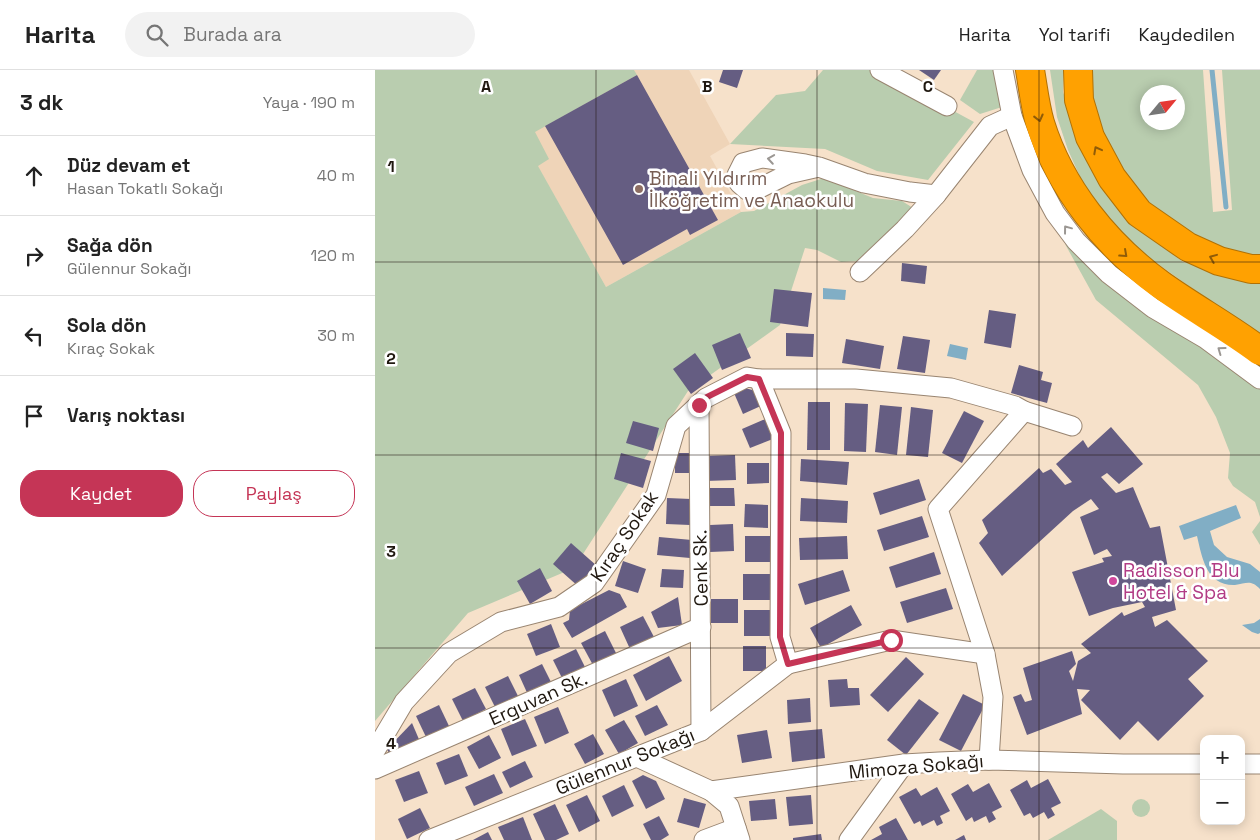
<!DOCTYPE html>
<html lang="tr">
<meta charset="utf-8">
<style>
body{margin:0;font-family:"Space Grotesk",sans-serif;background:#f2f2f2;color:#222}
.controls{position:absolute;right:15px;bottom:15px;display:grid;overflow:hidden;border-radius:10px;box-shadow:0 2px 12px #0003}
.controls button{width:45px;height:45px;display:grid;place-items:center;padding:0;border:0;border-bottom:1px solid #e0e0e0;background:#fff;color:#222;font:25px sans-serif}
.compass{position:absolute;left:765px;top:15px;width:45px;height:45px;border-radius:50%;background:#fff;box-shadow:0 2px 12px #0003;rotate:61deg}
.stop{position:absolute;width:15px;height:15px;margin:-11px;border:4px solid #c53556;border-radius:50%;background:#fff}
.stop.end{background:#c53556;border-color:#fff;box-shadow:0 1px 5px #0008}
.list{margin:0;padding:0;list-style:none}
h2{display:flex;justify-content:space-between;align-items:center;height:65px;margin:0;padding:0 20px;font-size:21px}
h2 small{font-size:16px;font-weight:400;color:#767676}
.list li{display:grid;grid-template-columns:32px 1fr auto;gap:15px;align-items:center;box-sizing:border-box;height:80px;padding:0 20px;border-top:1px solid #e0e0e0}
.list b{display:block;font-size:19px;white-space:nowrap}
.list p{margin:0;font-size:16px;white-space:nowrap;color:#767676}
.list em{font-size:16px;font-style:normal;color:#767676}
.actions{display:flex;gap:10px;padding:15px 20px}
.actions a{flex:1;padding:11px 0;border:1px solid #c53556;border-radius:20px;text-align:center;font-size:18px;color:#c53556}
.actions .main{background:#c53556;color:#fff}
.icon{flex:none;width:28px;height:28px;fill:none;stroke:currentColor;stroke-width:2;stroke-linecap:round;stroke-linejoin:round}
.map{position:relative;flex:none;width:885px;height:770px;overflow:hidden}
header{display:flex;align-items:center;gap:30px;box-sizing:border-box;height:70px;padding:0 25px;background:#fff;border-bottom:1px solid #e0e0e0}
header strong{font-size:24px}
nav{display:flex;gap:28px;margin-inline-start:auto;font-size:18px}
.search{width:350px;height:45px;background:#f2f2f2;display:flex;align-items:center;gap:12px;box-sizing:border-box;padding:0 18px;border-radius:28px;color:#767676;font-size:19px}
main{display:flex}
aside{flex:1;background:#fff}
.map>svg:first-child{display:block}
.built{fill:#efd4b8}
.green{fill:#b9cdaf;fill-rule:evenodd}
.water{fill:#81aec5}
.lines{fill:none;stroke-linecap:round;stroke-linejoin:round}
.stream{stroke:#81aec5;stroke-width:5}
.building{fill:#655d82}
.minor-casing{stroke:#998571;stroke-width:21}
.highway-casing{stroke:#b17106;stroke-width:30}
.minor{stroke:#fff;stroke-width:19}
.highway{stroke:#ffa101;stroke-width:28}
.oneway{stroke:#905c08}
.oneway2{stroke:#9b9793}
.route{stroke:#c53556;stroke-width:6}
.grid{fill:none;stroke:#201810;stroke-width:1;stroke-opacity:0.55}
.education-dot{fill:#8d6e63;stroke:#fff;stroke-width:2}
.hotel-dot{fill:#d1479c;stroke:#fff;stroke-width:2}
.labels{text-anchor:middle;stroke-width:5;stroke-linejoin:round;paint-order:stroke}
.education-label{font-size:19px;fill:#785e54;stroke:#fff;text-anchor:start}
.street-label{font-size:19px;fill:#201810;stroke:#fff}
.hotel-label{font-size:19px;fill:#b23c85;stroke:#fff;text-anchor:start}
.grid-label{font-size:16px;text-anchor:middle;font-weight:bold;fill:#201810;stroke:#fff;stroke-width:5;stroke-linejoin:round;paint-order:stroke}
</style>
<header>
<strong>Harita</strong>
<div class="search"><svg class="icon" aria-label="search" viewBox="0 0 24 24"><circle cx="10" cy="10" r="6"/><path d="M15 15l6 6"/></svg>Burada ara</div>
<nav><a>Harita</a><a>Yol tarifi</a><a>Kaydedilen</a></nav>
</header>
<main>
<aside>
<h2>3 dk<small>Yaya · 190 m</small></h2>
<ul class="list">
<li><svg class="icon" aria-label="ahead" viewBox="0 0 24 24"><path d="M12 20V5M6 11l6-6 6 6"/></svg><div><b>Düz devam et</b><p>Hasan Tokatlı Sokağı</p></div><em>40 m</em></li>
<li><svg class="icon" aria-label="right" viewBox="0 0 24 24"><path d="M7 20v-9h11M14 6l5 5-5 5"/></svg><div><b>Sağa dön</b><p>Gülennur Sokağı</p></div><em>120 m</em></li>
<li><svg class="icon" aria-label="left" viewBox="0 0 24 24"><path d="M17 20v-9H6M10 6l-5 5 5 5"/></svg><div><b>Sola dön</b><p>Kıraç Sokak</p></div><em>30 m</em></li>
<li><svg class="icon" aria-label="arrive" viewBox="0 0 24 24"><path d="M6 21V4h12l-3 4 3 4H6"/></svg><div><b>Varış noktası</b></div></li>
</ul>
<div class="actions"><a class="main">Kaydet</a><a>Paylaş</a></div>
</aside>
<div class="map">
<svg width="885" height="770" viewBox="0 0 885 770">
<rect width="100%" height="100%" fill="#f6e1ca"/>
<path class="built" d="M259,0H314L355,74L335,86L366,142L231,217L162,95L159,62L261,5Z"/>
<g class="green">
<path d="M0,0H259L262,5L160,62L174,89L163,96L231,217L366,142L379,141L427,115L449,108L498,128L527,131L538,138L482,191L466,192L442,180L430,178L405,255L313,321L199,498L93,543L0,651Z"/>
<path d="M448,0H503L599,52L553,110L502,101L450,79L355,74L401,25L430,21Z"/>
<path d="M602,0H621L627,37L605,44L585,30Z"/>
<path d="M675,0H689L688,22L709,83L755,150L808,192L885,210V267L762,179L734,151L710,118L693,80L682,47Z"/>
<path d="M713,0H828L838,142L857,140L847,0H885V189L873,188L815,167L760,123L726,63L715,26ZM772,22H802V52H772Z"/>
<path d="M690,174L854,286L885,310V447L880,432L858,416L853,408L855,383L841,347L823,315L721,230Z"/>
<path d="M885,451V475L877,462Z"/>
<circle cx="766" cy="738" r="9"/>
<path d="M726,739L742,751V770H673Z"/>
</g>
<g class="water">
<path d="M448,218L471,220L470,230L448,229Z"/>
<path d="M575,274L593,278L591,290L572,286Z"/>
<path d="M861,435L866,448L835,461L839,475L852,487L875,494L885,502V519C875,509 871,514 860,515C831,516 827,487 822,466L809,470L804,456Z"/>
<path d="M885,549V563L883,564L877,562L867,555L879,553Z"/>
</g>
<g class="lines">
<path class="stream" d="M837,0L851,137"/>
</g>
<g class="building">
<path d="M348,0H368L362,18L344,12Z"/>
<path d="M544,0H566L559,10Z"/>
<path d="M262,5L343,150L315,165L312,159L248,195L170,56Z"/>
<path d="M527,193L552,196L550,214L526,211Z"/>
<path d="M399,219L437,223L433,257L395,252Z"/>
<path d="M614,240L641,244L636,278L609,273Z"/>
<path d="M365,263L376,288L347,300L337,275Z"/>
<path d="M411,263L439,264L438,287L411,286Z"/>
<path d="M528,266L555,270L550,303L522,299Z"/>
<path d="M471,269L509,276L505,299L467,293Z"/>
<path d="M320,283L338,308L316,324L298,299Z"/>
<path d="M644,295L668,302L666,310L677,313L672,333L636,323Z"/>
<path d="M370,318L381,321L388,335L368,344L359,323Z"/>
<path d="M433,332H455V380H432Z"/>
<path d="M470,333L493,334L491,382L469,381Z"/>
<path d="M505,335L527,337L522,385L500,382Z"/>
<path d="M536,337L558,340L553,387L531,385Z"/>
<path d="M589,341L609,351L587,393L567,383Z"/>
<path d="M395,347L403,367L375,378L367,359Z"/>
<path d="M258,351L284,358L278,381L251,373Z"/>
<path d="M736,357L768,394L744,414L732,403L726,407L741,423L758,417L775,458L785,456L801,540L777,547L780,557L792,550L833,591L813,609L829,626L783,671L763,651L745,670L706,630L715,620L702,619L707,644L652,665L638,627L646,624L650,632L657,630L648,598L697,581L701,594L694,601L698,611L703,591L716,583L706,574L747,542L749,546L770,537L767,532L738,538L714,546L697,502L729,492L727,488L737,486L732,479L719,485L705,447L724,439L716,429L698,441L627,506L604,473L613,463L607,450L664,398L668,403L676,399L690,415L697,412L681,394L708,370L713,378Z"/>
<path d="M246,383L276,391L268,418L239,409Z"/>
<rect x="300" y="383" width="16" height="20"/>
<path d="M360,385L361,410L330,411L329,386Z"/>
<path d="M426,389L474,392L472,415L425,411Z"/>
<path d="M372,393H394V413L372,414Z"/>
<path d="M544,409L551,430L505,445L498,423Z"/>
<path d="M332,418H359L360,436H333Z"/>
<path d="M292,428L316,429L315,455L291,454Z"/>
<path d="M426,428L473,431L472,453L425,451Z"/>
<path d="M370,434L393,435V458L369,457Z"/>
<path d="M547,446L554,467L509,481L502,460Z"/>
<path d="M358,454L359,481L335,482V455Z"/>
<rect x="370" y="466" width="29" height="26"/>
<path d="M472,466L473,489L425,490L424,468Z"/>
<path d="M284,467L317,470L315,488L282,485Z"/>
<path d="M196,473L222,496L204,517L178,494Z"/>
<path d="M559,482L566,504L521,518L514,497Z"/>
<path d="M248,491L271,499L263,523L240,516Z"/>
<path d="M165,498L177,521L155,534L142,511Z"/>
<path d="M287,499L309,500L308,518L285,517Z"/>
<path d="M468,500L475,521L430,535L423,514Z"/>
<rect x="368" y="504" width="29" height="26"/>
<path d="M571,518L578,539L532,553L525,532Z"/>
<path d="M234,520L245,524L252,537L197,568L188,553L194,550L195,540Z"/>
<path d="M303,527L307,555L283,558L276,542Z"/>
<rect x="336" y="529" width="27" height="24"/>
<path d="M476,535L487,555L446,578L435,558Z"/>
<rect x="369" y="540" width="29" height="26"/>
<path d="M268,546L279,567L255,579L245,557Z"/>
<path d="M176,554L185,577L161,586L152,564Z"/>
<path d="M230,561L242,585L219,597L206,573Z"/>
<rect x="368" y="576" width="23" height="25"/>
<path d="M201,579L212,601L189,612L178,590Z"/>
<path d="M294,586L307,611L271,631L258,605Z"/>
<path d="M531,587L549,604L513,642L495,625Z"/>
<path d="M167,594L178,616L154,627L144,605Z"/>
<path d="M133,606L144,628L121,639L110,617Z"/>
<path d="M251,609L263,636L239,647L227,620Z"/>
<path d="M472,609L473,618H484L485,635L455,637L453,610Z"/>
<path d="M100,618L111,639L88,651L77,629Z"/>
<path d="M588,624L610,635L586,681L564,670Z"/>
<path d="M435,628L436,652L413,654L412,630Z"/>
<path d="M544,629L564,643L531,685L512,670Z"/>
<path d="M64,635L74,656L51,667L41,646Z"/>
<path d="M282,635L293,655L270,666L260,646Z"/>
<path d="M183,637L194,663L170,674L159,647Z"/>
<path d="M150,649L162,676L137,686L126,659Z"/>
<path d="M249,650L263,673L244,684L230,660Z"/>
<path d="M37,653L46,674L16,688L12,679Z"/>
<path d="M447,659L450,688L417,692L414,662Z"/>
<path d="M392,660L397,688L367,693L362,665Z"/>
<path d="M218,664L229,684L210,694L199,674Z"/>
<path d="M114,665L126,688L104,699L92,677Z"/>
<path d="M84,684L93,706L70,715L61,693Z"/>
<path d="M150,691L158,707L135,718L127,702Z"/>
<path d="M44,701L53,723L29,732L20,710Z"/>
<path d="M119,704L128,723L99,736L90,717Z"/>
<path d="M268,705L281,711L290,729L271,739L257,711Z"/>
<path d="M673,709L686,733L676,738L680,745L673,749L669,742L658,748L655,743L649,746L635,720L652,710L656,718Z"/>
<path d="M614,713L627,737L617,742L621,749L614,753L611,746L599,752L597,747L591,751L576,724L593,714L598,722Z"/>
<path d="M249,715L259,736L237,747L227,726Z"/>
<path d="M562,717L575,741L565,746L568,753L562,756L559,750L547,756L545,751L539,754L524,727L541,718L546,726Z"/>
<path d="M212,725L225,751L204,762L191,735Z"/>
<path d="M436,725L438,754L414,756L411,727Z"/>
<path d="M309,728L331,734L324,758L302,752Z"/>
<path d="M400,729L402,749L376,751L374,731Z"/>
<path d="M180,734L194,764L181,770H170L158,744Z"/>
<path d="M45,738L55,758L32,769L23,749Z"/>
<path d="M284,746L294,765L286,770H276L268,754Z"/>
<path d="M148,747L157,770H129L123,757Z"/>
<path d="M521,748L533,770H496L507,764L504,757Z"/>
<path d="M113,762L117,770H98Z"/>
<path d="M446,764L447,770H418V768Z"/>
<path d="M589,765L591,770H580Z"/>
</g>
<g class="lines">
<defs>
<g id="minor">
<path d="M505,0L572,36"/>
<path d="M628,0L637,46L657,100L680,143L701,171L734,204L778,238L831,269L885,309"/>
<path d="M444,97L413,104L381,120H372L364,113L362,105L368,93L387,88L430,94L444,97L489,113L535,122L561,125"/>
<path d="M485,202L530,159L561,125L615,56L637,46"/>
<path d="M324,335L326,661"/>
<path d="M413,594L516,570L610,584"/>
<path d="M0,681L29,632L74,583L126,552L184,537L219,513L281,425L301,356L331,328L372,307L384,309H481L576,318L640,336L649,341L697,356"/>
<path d="M262,687L336,721L529,694L564,692L614,690L748,694H829"/>
<path d="M614,690L618,627L610,584L563,439L649,341"/>
<path d="M866,694H885"/>
<path d="M0,699L326,557"/>
<path d="M336,721L354,736L365,770"/>
<path d="M54,770L326,661L413,594L405,567L406,363L384,309"/>
<path d="M329,770L361,758"/>
<path d="M474,770L529,694"/>
</g>
<g id="highway">
<path d="M655,0C658,17 660,36 665,53C685,118 731,175 786,215C818,238 853,257 885,281"/>
<path d="M703,0L704,30L715,67L737,108L764,143L813,177L844,191L876,199H885"/>
</g>
</defs>
<use href="#minor" class="minor-casing"/>
<use href="#highway" class="highway-casing"/>
<use href="#minor" class="minor"/>
<use href="#highway" class="highway"/>
</g>
<defs><path id="oneway-chevron" d="M-2-3.5L2.5 0L-2 3.5" fill="none" stroke-width="1.6" stroke-linecap="round" stroke-linejoin="round" transform="scale(1.25)"/></defs>
<g class="oneway">
<use href="#oneway-chevron" transform="translate(664 48) rotate(76)"/>
<use href="#oneway-chevron" transform="translate(722 80) rotate(-118)"/>
<use href="#oneway-chevron" transform="translate(749 184) rotate(42)"/>
<use href="#oneway-chevron" transform="translate(838 188) rotate(-158)"/>
</g>
<g class="oneway2">
<use href="#oneway-chevron" transform="translate(396 89) rotate(-171)"/>
<use href="#oneway-chevron" transform="translate(692 159) rotate(-127)"/>
<use href="#oneway-chevron" transform="translate(846 280) rotate(-144)"/>
</g>
<g class="lines">
<path class="route" d="M324,335L330,328L372,307L384,309L406,363L405,567L413,594L516,570"/>
</g>
<path class="grid" d="M221,0V770M442,0V770M664,0V770M0,192H885M0,385H885M0,578H885"/>
<circle class="education-dot" cx="264" cy="119" r="5"/>
<circle class="hotel-dot" cx="738" cy="511" r="5"/>
<g class="labels">
<g class="education-label">
<text x="274" y="115">Binali Yıldırım<tspan x="274" dy="22">İlköğretim ve Anaokulu</tspan></text>
</g>
<g class="street-label">
<text transform="translate(249 466) rotate(-56)" y="7">Kıraç Sokak</text>
<text transform="translate(325 498) rotate(-91)" y="7">Cenk Sk.</text>
<text transform="translate(163 628) rotate(-24)" y="7">Erguvan Sk.</text>
<text transform="translate(250 691) rotate(-22)" y="7">Gülennur Sokağı</text>
<text transform="translate(541 696) rotate(-5)" y="7">Mimoza Sokağı</text>
</g>
<g class="hotel-label">
<text x="748" y="507">Radisson Blu<tspan x="748" dy="22">Hotel &amp; Spa</tspan></text>
</g>
</g>
<g class="grid-label">
<text x="111" y="22">A</text>
<text x="332" y="22">B</text>
<text x="553" y="22">C</text>
<text x="16" y="102">1</text>
<text x="16" y="294">2</text>
<text x="16" y="487">3</text>
<text x="16" y="679">4</text>
</g>
</svg>
<div class="controls">
<button>+</button>
<button>−</button>
</div>
<svg class="compass" viewBox="-18 -18 36 36"><path d="M0-13l5 13h-10z" fill="#e53935"/><path d="M0 13l5-13h-10z" fill="#767676"/></svg>
<div class="stop" style="left:516px;top:570px"></div>
<div class="stop end" style="left:324px;top:335px"></div>
</div>
</main>
